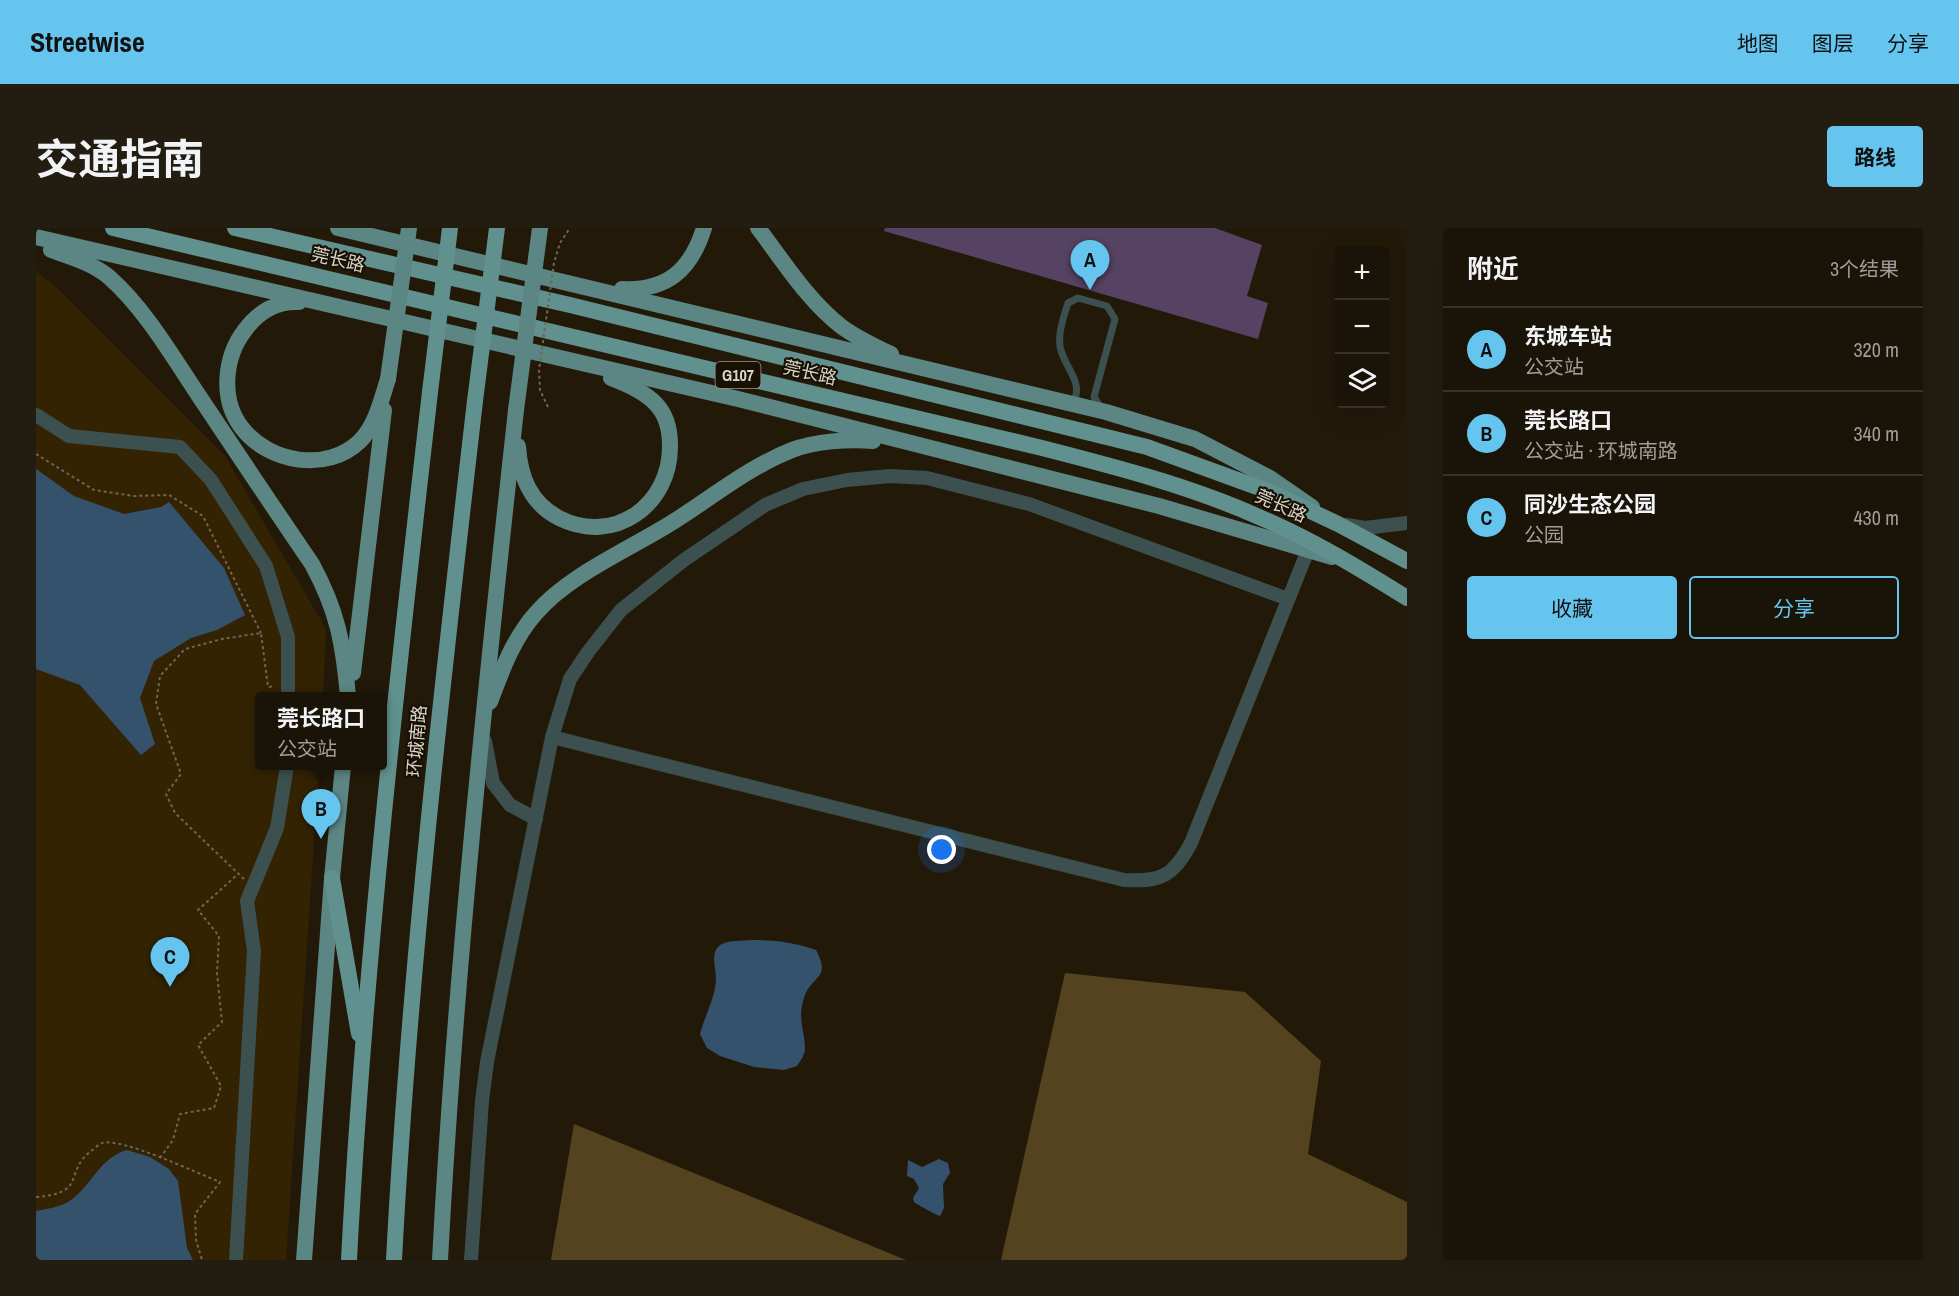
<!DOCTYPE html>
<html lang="zh">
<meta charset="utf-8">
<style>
body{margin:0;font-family:"Archivo Narrow","Noto Sans SC",sans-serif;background:#231c11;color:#f1f3f6}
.controls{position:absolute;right:18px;top:18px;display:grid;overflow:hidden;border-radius:6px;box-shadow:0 6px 24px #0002}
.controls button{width:54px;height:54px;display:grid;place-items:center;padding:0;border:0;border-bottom:2px solid #383228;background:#1a1307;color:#f1f3f6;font:30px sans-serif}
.you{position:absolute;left:906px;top:622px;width:21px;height:21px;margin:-15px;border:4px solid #fff;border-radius:50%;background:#1a73e8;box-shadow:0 0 0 9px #1a73e833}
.badge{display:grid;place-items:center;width:39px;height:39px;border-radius:50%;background:#65c5ee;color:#111;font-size:20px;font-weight:700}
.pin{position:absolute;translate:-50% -50px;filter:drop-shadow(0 2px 3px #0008)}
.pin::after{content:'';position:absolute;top:32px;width:21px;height:18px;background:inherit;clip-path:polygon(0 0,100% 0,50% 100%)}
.popup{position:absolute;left:219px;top:464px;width:132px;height:78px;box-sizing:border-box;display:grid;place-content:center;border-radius:6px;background:#1a1307;filter:drop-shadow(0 2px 4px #0005);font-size:20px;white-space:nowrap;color:#9f9e9b}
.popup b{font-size:22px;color:#f1f3f6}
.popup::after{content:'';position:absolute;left:50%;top:100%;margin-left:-12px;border:12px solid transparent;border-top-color:#1a1307}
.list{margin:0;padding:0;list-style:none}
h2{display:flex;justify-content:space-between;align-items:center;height:78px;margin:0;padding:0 24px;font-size:26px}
h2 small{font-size:20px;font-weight:400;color:#9f9e9b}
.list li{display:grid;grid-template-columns:39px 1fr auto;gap:18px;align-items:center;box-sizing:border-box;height:84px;padding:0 24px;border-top:2px solid #383228}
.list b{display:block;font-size:22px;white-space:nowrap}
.list p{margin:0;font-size:20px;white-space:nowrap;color:#9f9e9b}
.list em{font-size:20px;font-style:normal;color:#9f9e9b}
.actions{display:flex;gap:12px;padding:18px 24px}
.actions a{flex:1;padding:14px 0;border:2px solid #65c5ee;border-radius:6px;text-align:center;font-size:21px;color:#65c5ee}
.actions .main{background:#65c5ee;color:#111}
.icon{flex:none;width:33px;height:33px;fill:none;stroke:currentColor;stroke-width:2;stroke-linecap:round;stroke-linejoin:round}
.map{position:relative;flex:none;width:1371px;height:1032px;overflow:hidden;border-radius:6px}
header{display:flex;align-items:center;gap:36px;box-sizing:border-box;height:84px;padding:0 30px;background:#65c5ee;color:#111}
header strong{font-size:28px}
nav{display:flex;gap:33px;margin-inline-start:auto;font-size:21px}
.intro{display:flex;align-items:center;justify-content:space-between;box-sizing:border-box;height:144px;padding:0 36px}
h1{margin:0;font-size:42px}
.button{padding:15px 27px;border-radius:6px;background:#65c5ee;color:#111;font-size:21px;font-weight:700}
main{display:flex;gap:36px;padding:0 36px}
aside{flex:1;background:#1a1307;border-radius:6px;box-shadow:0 6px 24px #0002}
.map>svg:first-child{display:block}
.green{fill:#332303}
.forest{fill:#55431f}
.water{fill:#34526c}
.building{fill:#564262}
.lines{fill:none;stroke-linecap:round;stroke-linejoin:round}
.path{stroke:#6e6658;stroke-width:2;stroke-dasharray:3 3;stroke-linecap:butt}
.service{stroke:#3c514f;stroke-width:7}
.minor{stroke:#3c514f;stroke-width:14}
.primary{stroke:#5b8683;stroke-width:16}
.trunk{stroke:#61918e;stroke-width:16}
.path-bridge{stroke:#6e6658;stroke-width:2;stroke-dasharray:3 3;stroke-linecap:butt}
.primary-bridge{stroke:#5b8683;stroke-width:16}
.trunk-bridge{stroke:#61918e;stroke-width:16}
.labels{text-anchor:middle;stroke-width:4.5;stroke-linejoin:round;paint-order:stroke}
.shield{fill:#181003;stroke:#a0998e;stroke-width:1.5}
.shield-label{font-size:16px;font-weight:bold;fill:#dad4ca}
.street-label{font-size:18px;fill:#dad4ca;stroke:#181003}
</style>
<header>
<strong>Streetwise</strong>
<nav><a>地图</a><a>图层</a><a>分享</a></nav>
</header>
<div class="intro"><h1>交通指南</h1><a class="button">路线</a></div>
<main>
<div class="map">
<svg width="1371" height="1032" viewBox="0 0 1371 1032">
<rect width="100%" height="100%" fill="#221909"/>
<path class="green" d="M0,43L20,59L189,228L290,401L287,468H224V538H283L250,1032H0Z"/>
<g class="forest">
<path d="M1029,745L1209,764L1285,833L1272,926L1371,974V1032H965Z"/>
<path d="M538,896L870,1032H515Z"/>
</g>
<g class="water">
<path d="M0,241L38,268L88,286L125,279L133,274L188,340L209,387L181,402L155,410L118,433L104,470L119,516L105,527L44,457L0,441Z"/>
<path d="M715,712C738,712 758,714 780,722C796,752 775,747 768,770C761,790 769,803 769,821C769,826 764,834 761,838L748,842L718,839L684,828L671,820L664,806C669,787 679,771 680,751C680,739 673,723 686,716C694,712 707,713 715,712Z"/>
<path d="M91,922L114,929L133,941L142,953L151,1020L157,1032H0V983C9,981 19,980 28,976C53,965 61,930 91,922Z"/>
<path d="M903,931L912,935L914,945L907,956L908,980L904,988C900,987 882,977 878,974L877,970L883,960L878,951L871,948L872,932L886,939Z"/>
</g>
<path class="building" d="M849,0H1179L1226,17L1211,68L1232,75L1222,111L848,3Z"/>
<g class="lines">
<g class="path">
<path d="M0,226L58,262L98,268L133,267L167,288L225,405"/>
<path d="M208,651L139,585L130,566L145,546L120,476L124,448L149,421L186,411L225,405L232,459L239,458"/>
<path d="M124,930L137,912L144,886L178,880L185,858L162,817L186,794L181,745L183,708L162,682L202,646"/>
<path d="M0,969C52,965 27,945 55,923C58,921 63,916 66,915C85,909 163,946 184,954L159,986L160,1012L166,1032"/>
</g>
<path class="service" d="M1035,172H1038C1048,154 1026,136 1024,118C1022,104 1028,88 1032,75L1042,70L1071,78L1079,91L1058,169L1065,180"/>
<g class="minor">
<path d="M0,187L33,208L144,219L175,252L230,338L252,409V468"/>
<path d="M1311,297L1329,300L1371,295"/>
<path d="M516,509L1088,652C1126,654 1137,648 1155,615L1272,322"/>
<path d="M449,513L457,555L474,577L500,591"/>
<path d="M200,1032L218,723L211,673L241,600L251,538"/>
<path d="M435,1032L446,873L451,834L516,509L534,451L552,424L585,382L648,332L729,277L767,261L811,252L854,248L891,250L993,276L1252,371"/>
</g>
<g class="primary">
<path d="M302,0L1070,184L1159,211L1234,250L1276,279"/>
<path d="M722,0C748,34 772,73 806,99C821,110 838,118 855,126"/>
<path d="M0,9L702,171L1123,278L1296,329"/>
<path d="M15,22C35,29 56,35 73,49C109,81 135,126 161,165C199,222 237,279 276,336C302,384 307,415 312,468"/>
<path d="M586,61C631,63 655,42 668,0"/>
<path d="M263,74C241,73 222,84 209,102C188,129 184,172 206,200C233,235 291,245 324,213C340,197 345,172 352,151"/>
<path d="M482,218C484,249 494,275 523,290C578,318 635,277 634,217C634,202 630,186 619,175C607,163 591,156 575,150"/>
<path d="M317,445L348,182"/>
<path d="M454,474C466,442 477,411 500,385C535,345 595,321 640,292C678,268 713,239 756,222C780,213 812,211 837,213"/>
<path d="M268,1032L296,650L307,538"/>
<path d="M404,1032C419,748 449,465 480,182"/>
</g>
<g class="trunk">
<path d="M77,0L1006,220C1080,239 1154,258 1223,289C1275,311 1323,340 1371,370"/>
<path d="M199,0L534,77L1111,219L1232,263L1302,296L1371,333"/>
<path d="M296,650L323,806"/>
<path d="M313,1032C328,742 361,452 394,164"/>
<path d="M358,1032C373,745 406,458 439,173"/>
</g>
<path class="path-bridge" d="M512,179L504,162L503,142L518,35L524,15L534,0"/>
<g class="primary-bridge">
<path d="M352,151L373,0"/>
<path d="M480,182L504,0"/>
</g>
<g class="trunk-bridge">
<path d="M394,164L414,0"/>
<path d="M439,173L461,0"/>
</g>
</g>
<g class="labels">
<rect class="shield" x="679.5" y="134" width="45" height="26" rx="4.5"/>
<g class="shield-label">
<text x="702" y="153">G107</text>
</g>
<g class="street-label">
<text transform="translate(302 32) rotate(13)" y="6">莞长路</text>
<text transform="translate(774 145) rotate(13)" y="6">莞长路</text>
<text transform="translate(1245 278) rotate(24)" y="6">莞长路</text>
<text transform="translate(381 513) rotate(-85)" y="6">环城南路</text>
</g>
</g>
</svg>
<div class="controls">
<button>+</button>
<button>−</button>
<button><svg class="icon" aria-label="layers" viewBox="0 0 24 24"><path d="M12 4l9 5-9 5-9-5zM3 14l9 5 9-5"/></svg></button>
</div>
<div class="you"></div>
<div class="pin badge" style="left:1054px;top:62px">A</div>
<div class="pin badge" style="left:285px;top:611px">B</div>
<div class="popup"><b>莞长路口</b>公交站</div>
<div class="pin badge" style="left:134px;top:759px">C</div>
</div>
<aside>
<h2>附近<small>3个结果</small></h2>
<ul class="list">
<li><span class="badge">A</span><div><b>东城车站</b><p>公交站</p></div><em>320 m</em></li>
<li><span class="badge">B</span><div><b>莞长路口</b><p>公交站 · 环城南路</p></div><em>340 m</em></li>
<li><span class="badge">C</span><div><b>同沙生态公园</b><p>公园</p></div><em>430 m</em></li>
</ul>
<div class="actions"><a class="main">收藏</a><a>分享</a></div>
</aside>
</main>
